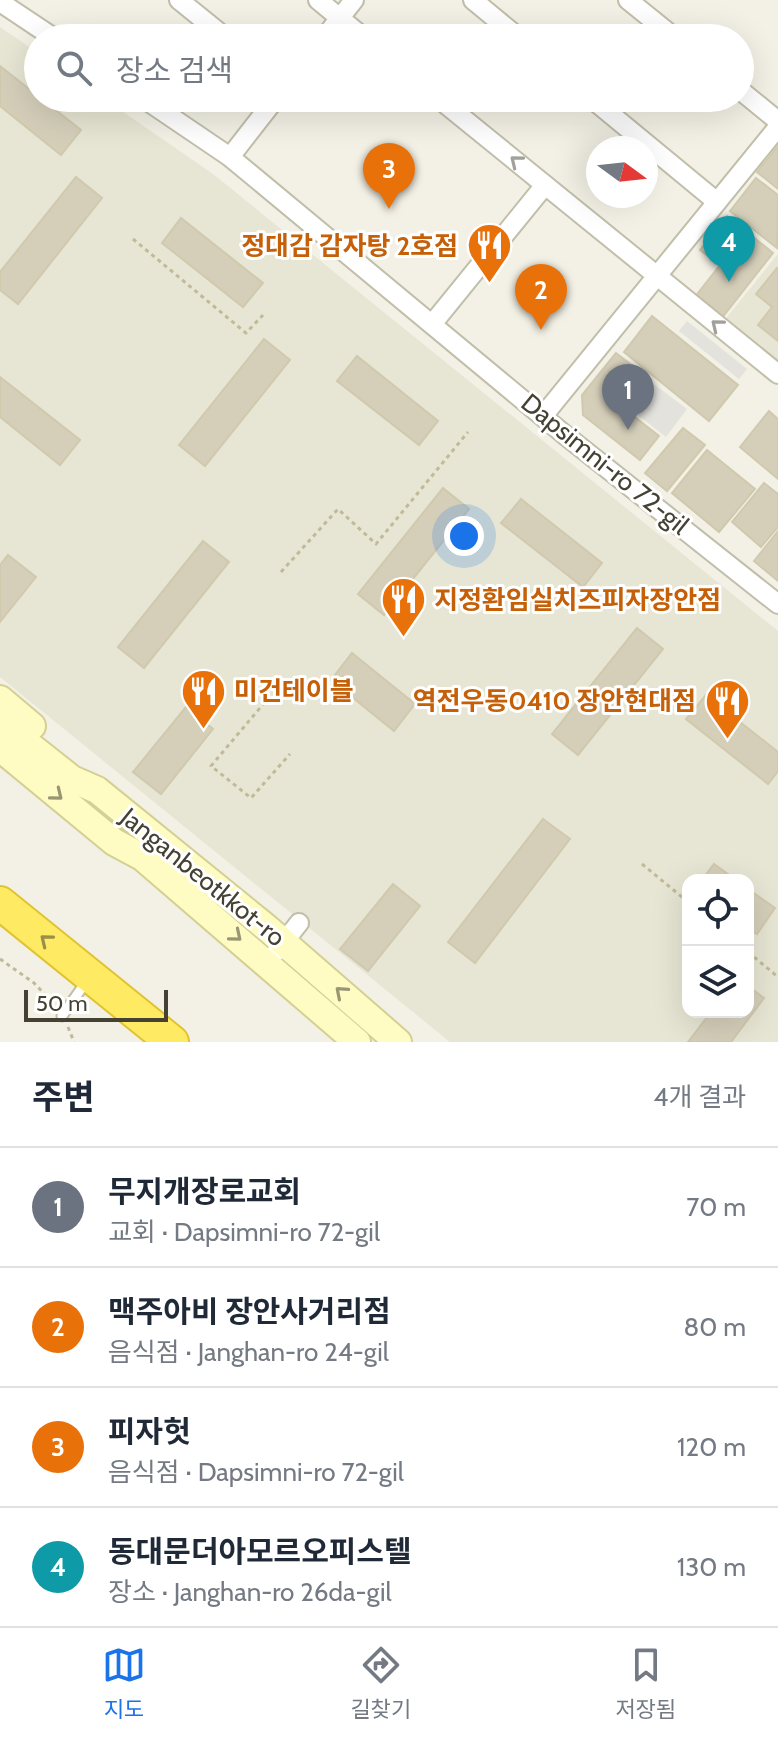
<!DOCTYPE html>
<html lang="ko">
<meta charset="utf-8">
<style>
body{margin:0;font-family:Cabin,"Noto Sans KR",sans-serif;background:#f2f2f3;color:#1f2937}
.controls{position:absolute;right:24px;bottom:24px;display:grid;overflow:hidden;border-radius:16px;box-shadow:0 8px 32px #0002}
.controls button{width:72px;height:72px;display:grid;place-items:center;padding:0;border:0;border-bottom:2px solid #e0e1e3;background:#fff;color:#1f2937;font:40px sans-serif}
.compass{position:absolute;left:586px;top:136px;width:72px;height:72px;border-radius:50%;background:#fff;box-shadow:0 8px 32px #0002;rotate:105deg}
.scale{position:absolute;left:24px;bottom:20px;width:144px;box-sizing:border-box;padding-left:8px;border:4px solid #454234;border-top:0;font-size:22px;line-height:28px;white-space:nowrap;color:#454234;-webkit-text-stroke:6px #fff;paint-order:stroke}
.you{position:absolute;left:464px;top:536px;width:28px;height:28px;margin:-20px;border:6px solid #fff;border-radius:50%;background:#1a73e8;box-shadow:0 0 0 12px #1a73e833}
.badge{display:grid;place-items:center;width:52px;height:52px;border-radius:50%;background:#1a73e8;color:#fff;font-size:26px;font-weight:700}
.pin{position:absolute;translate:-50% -66px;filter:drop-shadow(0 2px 4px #0008)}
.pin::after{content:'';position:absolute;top:42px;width:28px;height:24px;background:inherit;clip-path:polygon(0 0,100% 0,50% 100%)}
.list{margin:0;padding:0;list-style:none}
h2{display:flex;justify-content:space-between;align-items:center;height:104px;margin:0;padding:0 32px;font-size:34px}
h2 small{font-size:26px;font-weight:400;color:#747a83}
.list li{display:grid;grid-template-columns:52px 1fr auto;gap:24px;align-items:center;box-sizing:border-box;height:120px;padding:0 32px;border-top:2px solid #e0e1e3}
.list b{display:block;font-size:30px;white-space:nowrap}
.list p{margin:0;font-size:26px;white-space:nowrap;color:#747a83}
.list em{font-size:26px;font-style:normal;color:#747a83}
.icon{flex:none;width:44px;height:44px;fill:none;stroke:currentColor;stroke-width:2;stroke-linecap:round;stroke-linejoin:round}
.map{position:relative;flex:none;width:778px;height:1042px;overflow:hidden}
.search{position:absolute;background:#fff;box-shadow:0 8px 32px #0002;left:24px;right:24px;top:24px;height:88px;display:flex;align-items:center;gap:20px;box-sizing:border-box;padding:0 28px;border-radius:44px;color:#747a83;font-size:30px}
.sheet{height:584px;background:#fff}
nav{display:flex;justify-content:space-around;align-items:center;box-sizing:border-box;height:112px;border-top:2px solid #e0e1e3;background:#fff;font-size:22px;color:#747a83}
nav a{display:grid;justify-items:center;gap:4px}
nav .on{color:#1a73e8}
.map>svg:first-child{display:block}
.residential{fill:#e7e5d3;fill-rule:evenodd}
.parking{fill:#e3e2dd}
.building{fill:#d5cfba;stroke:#d0c9ad;stroke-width:2}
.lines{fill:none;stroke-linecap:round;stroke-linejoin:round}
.lane-casing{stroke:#c1beaa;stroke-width:13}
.street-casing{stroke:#c1beaa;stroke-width:22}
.secondary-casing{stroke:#d4d093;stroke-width:30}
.highway-casing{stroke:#e1c331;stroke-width:36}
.path{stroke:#c1ba98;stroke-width:3;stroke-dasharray:4 4;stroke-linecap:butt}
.lane{stroke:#fff;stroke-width:9}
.street{stroke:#fff;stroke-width:18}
.secondary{stroke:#fffcc3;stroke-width:26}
.highway{stroke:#ffea64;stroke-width:32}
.oneway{stroke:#a2a09a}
.oneway2{stroke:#999674}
.oneway3{stroke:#998e4a}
.labels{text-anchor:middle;stroke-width:6;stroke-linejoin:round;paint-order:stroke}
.food-label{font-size:26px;font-weight:bold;fill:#c56008;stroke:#fff;text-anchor:end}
.street-label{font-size:26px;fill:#454234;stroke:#fff}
</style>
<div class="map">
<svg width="778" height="1042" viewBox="0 0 778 1042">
<rect width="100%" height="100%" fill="#f3f1e5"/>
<g class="residential">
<path d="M0,27L38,53V98H103L213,174L778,631V1042H450L0,677ZM688,880H748V1012H688Z"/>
<path d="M777,255H778V365L724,321Z"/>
</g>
<g class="parking">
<path d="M687,321L747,369L739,379L679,331Z"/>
<path d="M655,385L687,409L666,437L634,412Z"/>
</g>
<g class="building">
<path d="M0,66L81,130L61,155L0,106Z"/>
<path d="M778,146V189L757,172Z"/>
<path d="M76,177L102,198L18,304L0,290V272Z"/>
<path d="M756,178L778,195L777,248L730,211Z"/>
<path d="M727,216L773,253L721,319L694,298L720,265L700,250Z"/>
<path d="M181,218L263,283L243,307L162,243Z"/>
<path d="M777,268L778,269V341L758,325L772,307L756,294Z"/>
<path d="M652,316L738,385L709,421L624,352Z"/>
<path d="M264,339L290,360L205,466L179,445Z"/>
<path d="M616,353L651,380L627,411L659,436L640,460L583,415L582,395Z"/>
<path d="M357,356L438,421L419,445L337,381Z"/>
<path d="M0,377L80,440L60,465L0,417Z"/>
<path d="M769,411L778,419V479L740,447Z"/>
<path d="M683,428L705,445L667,491L645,473Z"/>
<path d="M707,450L755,489L719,532L672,493Z"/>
<path d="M764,483L778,494V527L761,547L732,522Z"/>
<path d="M443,488L469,509L384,615L358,594Z"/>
<path d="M521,499L602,563L583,587L501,523Z"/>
<path d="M778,531V581L754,561Z"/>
<path d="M203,541L229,562L144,668L118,647Z"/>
<path d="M8,555L36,577L0,622V565Z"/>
<path d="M637,628L663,649L578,755L552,734Z"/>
<path d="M352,653L415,704L394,731L331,680Z"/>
<path d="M706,695L778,752V771L768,784L686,719Z"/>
<path d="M186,707L213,729L161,794L133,772Z"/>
<path d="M543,819L570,839L475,963L448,942Z"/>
<path d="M714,864L736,880H702Z"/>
<path d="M393,884L420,906L368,971L340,949Z"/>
<path d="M748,889L775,908L757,934L748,928Z"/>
<path d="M748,986L764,998L731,1042H688L711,1012H748Z"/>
</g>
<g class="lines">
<defs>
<path id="lane" d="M62,1016L86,982"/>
<g id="street">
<path d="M179,0L226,38"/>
<path d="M318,0L364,38"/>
<path d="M473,0L519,38"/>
<path d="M628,0L675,38"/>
<path d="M0,2L54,38"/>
<path d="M324,38L354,0"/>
<path d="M740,90L778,121"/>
<path d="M143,98L230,157L565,435L778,604"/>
<path d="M438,98L778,374"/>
<path d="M591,98L717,202"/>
<path d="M230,157L276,98"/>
<path d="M433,323L545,185"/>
<path d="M543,416L778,127"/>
<path d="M276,952L299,923"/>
</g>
<g id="secondary">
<path d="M0,699L32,726"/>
<path d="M0,722L72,779L97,790L267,928L398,1042"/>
<path d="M0,748L114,842L142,857L357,1042"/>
</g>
<path id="highway" d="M0,903L172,1042"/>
</defs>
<use href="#lane" class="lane-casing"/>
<use href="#street" class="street-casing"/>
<use href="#secondary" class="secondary-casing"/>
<use href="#highway" class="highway-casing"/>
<g class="path">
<path d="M133,239L246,333L263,315"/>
<path d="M281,572L338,509L376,544L468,432"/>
<path d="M265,702L211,766L251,798L290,754"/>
<path d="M642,864L688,902"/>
<path d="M748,952L778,977"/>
<path d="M0,959L34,983L54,1004"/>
<path d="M68,1027L74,1042"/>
</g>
<use href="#lane" class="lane"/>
<use href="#street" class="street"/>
<use href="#secondary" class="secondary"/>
<use href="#highway" class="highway"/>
</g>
<defs><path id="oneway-chevron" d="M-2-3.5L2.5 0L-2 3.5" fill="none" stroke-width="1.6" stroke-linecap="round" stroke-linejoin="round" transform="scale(2)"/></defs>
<g class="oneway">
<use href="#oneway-chevron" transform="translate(516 161) rotate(-141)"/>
<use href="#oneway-chevron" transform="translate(717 325) rotate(-141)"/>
</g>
<g class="oneway2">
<use href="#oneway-chevron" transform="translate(57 795) rotate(39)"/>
<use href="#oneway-chevron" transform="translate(236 936) rotate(40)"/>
<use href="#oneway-chevron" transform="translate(341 992) rotate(-139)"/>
</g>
<use class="oneway3" href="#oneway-chevron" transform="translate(46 940) rotate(-141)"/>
<defs>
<symbol id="restaurant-pin" viewBox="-11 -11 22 30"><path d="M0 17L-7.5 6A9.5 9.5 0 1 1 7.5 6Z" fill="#e8710a" stroke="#fff"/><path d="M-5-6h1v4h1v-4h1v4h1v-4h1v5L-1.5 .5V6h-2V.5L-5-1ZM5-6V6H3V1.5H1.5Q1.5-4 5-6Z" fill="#fff"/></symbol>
</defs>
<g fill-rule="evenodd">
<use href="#restaurant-pin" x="464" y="220" width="51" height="69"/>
<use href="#restaurant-pin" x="378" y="574" width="51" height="69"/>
<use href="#restaurant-pin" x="178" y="666" width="51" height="69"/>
<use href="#restaurant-pin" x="702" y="676" width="51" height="69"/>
</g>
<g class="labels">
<g class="food-label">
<text x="458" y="255">정대감 감자탕 2호점</text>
<text x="434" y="609" text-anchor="start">지정환임실치즈피자장안점</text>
<text x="234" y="700" text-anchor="start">미건테이블</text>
<text x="696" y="710">역전우동0410 장안현대점</text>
</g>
<g class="street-label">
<text transform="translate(605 464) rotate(39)" y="9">Dapsimni-ro 72-gil</text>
<text transform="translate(203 877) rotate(39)" y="9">Janganbeotkkot-ro</text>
</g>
</g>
</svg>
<div class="controls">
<button><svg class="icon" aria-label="locate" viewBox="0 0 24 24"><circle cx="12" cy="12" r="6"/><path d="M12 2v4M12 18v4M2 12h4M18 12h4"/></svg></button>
<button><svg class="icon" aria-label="layers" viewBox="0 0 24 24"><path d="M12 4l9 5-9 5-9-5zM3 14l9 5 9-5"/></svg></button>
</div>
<svg class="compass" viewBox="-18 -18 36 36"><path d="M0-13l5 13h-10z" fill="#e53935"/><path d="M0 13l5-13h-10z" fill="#747a83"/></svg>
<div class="scale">50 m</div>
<div class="you"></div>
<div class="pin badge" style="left:628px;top:430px;background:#6b7280">1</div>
<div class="pin badge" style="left:541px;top:330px;background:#e8710a">2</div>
<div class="pin badge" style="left:389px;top:209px;background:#e8710a">3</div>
<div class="pin badge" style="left:729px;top:282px;background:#0f9aa8">4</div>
<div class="search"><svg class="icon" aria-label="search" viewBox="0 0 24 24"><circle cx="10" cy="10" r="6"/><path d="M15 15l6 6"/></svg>장소 검색</div>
</div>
<section class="sheet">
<h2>주변<small>4개 결과</small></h2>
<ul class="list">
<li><span class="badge" style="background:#6b7280">1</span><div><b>무지개장로교회</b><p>교회 · Dapsimni-ro 72-gil</p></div><em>70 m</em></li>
<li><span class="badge" style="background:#e8710a">2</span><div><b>맥주아비 장안사거리점</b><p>음식점 · Janghan-ro 24-gil</p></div><em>80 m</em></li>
<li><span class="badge" style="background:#e8710a">3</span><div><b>피자헛</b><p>음식점 · Dapsimni-ro 72-gil</p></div><em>120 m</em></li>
<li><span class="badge" style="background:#0f9aa8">4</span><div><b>동대문더아모르오피스텔</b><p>장소 · Janghan-ro 26da-gil</p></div><em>130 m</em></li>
</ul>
</section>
<nav>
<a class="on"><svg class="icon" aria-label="map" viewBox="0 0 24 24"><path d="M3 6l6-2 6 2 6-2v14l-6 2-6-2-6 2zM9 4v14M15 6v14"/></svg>지도</a>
<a><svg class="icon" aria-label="directions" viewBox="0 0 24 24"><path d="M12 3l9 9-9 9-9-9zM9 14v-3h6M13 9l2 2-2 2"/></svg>길찾기</a>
<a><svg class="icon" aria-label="saved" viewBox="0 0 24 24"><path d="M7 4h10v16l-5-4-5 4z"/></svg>저장됨</a>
</nav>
